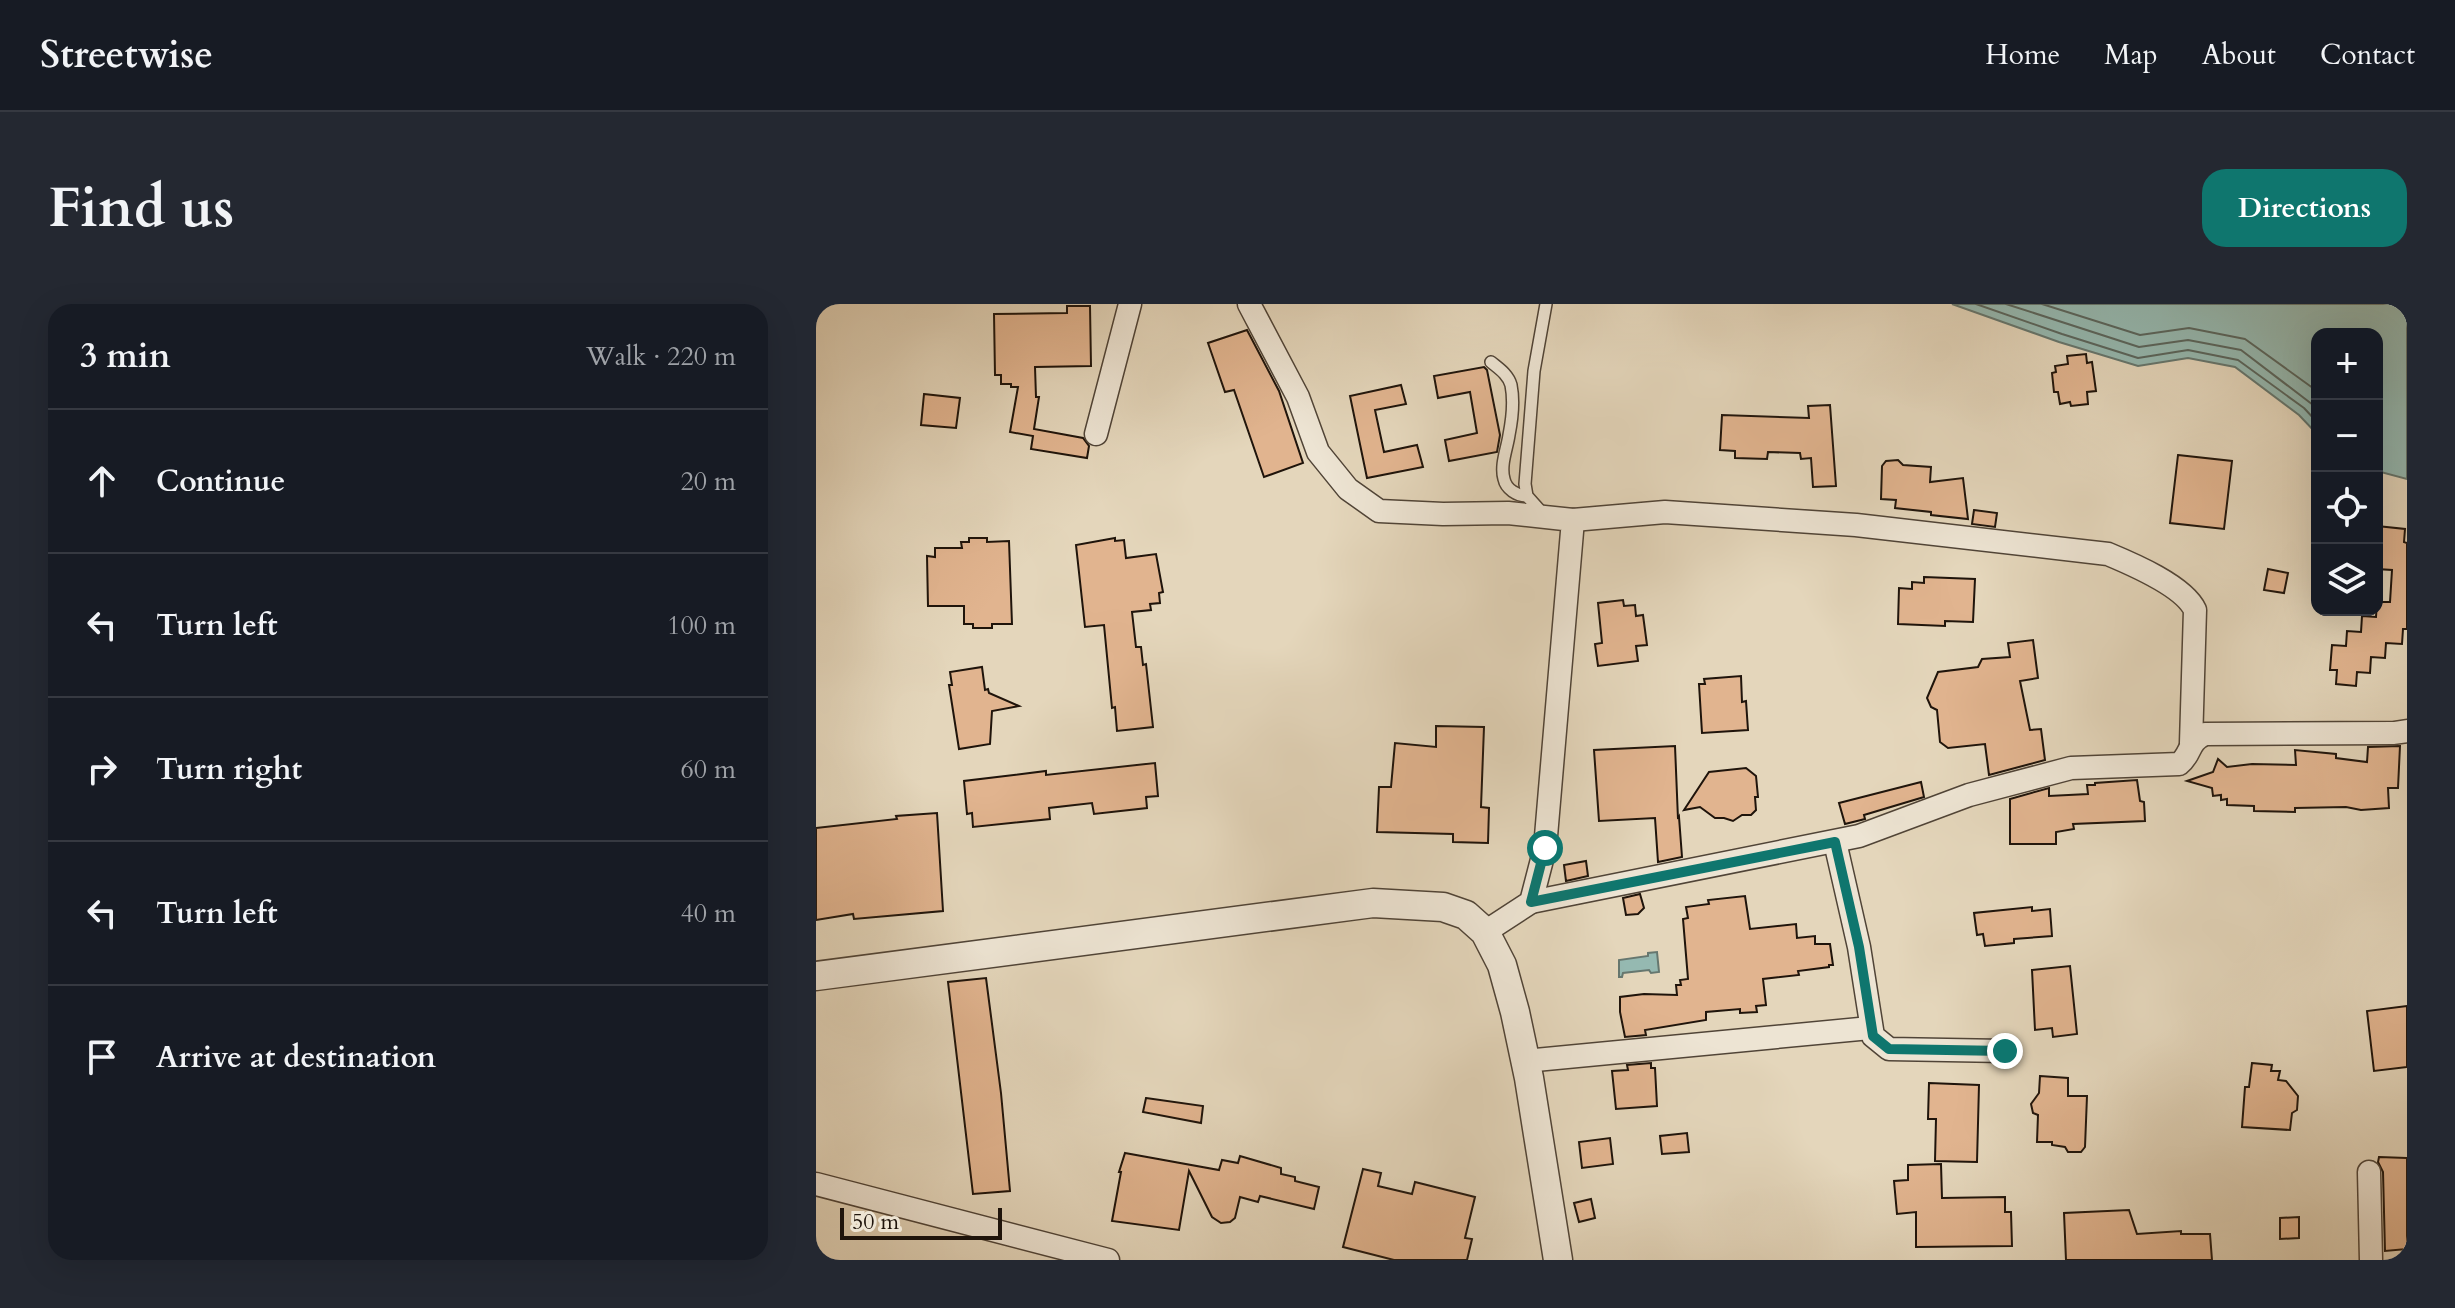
<!DOCTYPE html>
<meta charset="utf-8">
<style>
body{margin:0;font-family:Cardo,serif;background:#242831;color:#f1f3f6}
.controls{position:absolute;right:24px;top:24px;display:grid;overflow:hidden;border-radius:16px;box-shadow:0 8px 32px #0002}
.controls button{width:72px;height:72px;display:grid;place-items:center;padding:0;border:0;border-bottom:2px solid #363941;background:#171b24;color:#f1f3f6;font:40px sans-serif}
.scale{position:absolute;left:24px;bottom:20px;width:162px;box-sizing:border-box;padding-left:8px;border:4px solid #1f140b;border-top:0;font-size:22px;line-height:28px;white-space:nowrap;color:#1f140b;-webkit-text-stroke:6px #ede4d3;paint-order:stroke}
.stop{position:absolute;width:24px;height:24px;margin:-18px;border:6px solid #0f766e;border-radius:50%;background:#fff}
.stop.end{background:#0f766e;border-color:#fff;box-shadow:0 2px 8px #0008}
.list{margin:0;padding:0;list-style:none}
h2{display:flex;justify-content:space-between;align-items:center;height:104px;margin:0;padding:0 32px;font-size:34px}
h2 small{font-size:26px;font-weight:400;color:#9ea1a6}
.list li{display:grid;grid-template-columns:52px 1fr auto;gap:24px;align-items:center;box-sizing:border-box;height:144px;padding:0 32px;border-top:2px solid #363941}
.list b{display:block;font-size:30px;white-space:nowrap}
.list em{font-size:26px;font-style:normal;color:#9ea1a6}
.icon{flex:none;width:44px;height:44px;fill:none;stroke:currentColor;stroke-width:2;stroke-linecap:round;stroke-linejoin:round}
.map{position:relative;flex:none;width:1591px;height:956px;overflow:hidden;border-radius:24px}
header{display:flex;align-items:center;gap:48px;box-sizing:border-box;height:112px;padding:0 40px;background:#171b24;border-bottom:2px solid #363941}
header strong{font-size:38px}
nav{display:flex;gap:44px;margin-inline-start:auto;font-size:28px}
.intro{display:flex;align-items:center;justify-content:space-between;box-sizing:border-box;height:192px;padding:0 48px}
h1{margin:0;font-size:56px}
.button{padding:20px 36px;border-radius:24px;background:#0f766e;color:#fff;font-size:28px;font-weight:700}
main{display:flex;gap:48px;padding:0 48px}
aside{flex:1;background:#171b24;border-radius:24px;box-shadow:0 8px 32px #0002}
.map>svg:first-child{display:block}
.water{fill:#95b9b1;stroke:#66776f;stroke-width:2}
.lines{fill:none;stroke-linecap:round;stroke-linejoin:round}
.shore{stroke:#5a665e;stroke-width:2}
.building{fill:#e1b48f;stroke:#1f140b;stroke-width:2}
.service-casing{stroke:#504437;stroke-width:14}
.minor-casing{stroke:#504437;stroke-width:25}
.tertiary-casing{stroke:#504437;stroke-width:31}
.service{stroke:#ede4d3;stroke-width:11}
.minor{stroke:#ede4d3;stroke-width:22}
.tertiary{stroke:#ede4d3;stroke-width:28}
.route{stroke:#0f766e;stroke-width:10}
</style>
<header>
<strong>Streetwise</strong>
<nav><a>Home</a><a>Map</a><a>About</a><a>Contact</a></nav>
</header>
<div class="intro"><h1>Find us</h1><a class="button">Directions</a></div>
<main>
<aside>
<h2>3 min<small>Walk · 220 m</small></h2>
<ul class="list">
<li><svg class="icon" aria-label="ahead" viewBox="0 0 24 24"><path d="M12 20V5M6 11l6-6 6 6"/></svg><div><b>Continue</b></div><em>20 m</em></li>
<li><svg class="icon" aria-label="left" viewBox="0 0 24 24"><path d="M17 20v-9H6M10 6l-5 5 5 5"/></svg><div><b>Turn left</b></div><em>100 m</em></li>
<li><svg class="icon" aria-label="right" viewBox="0 0 24 24"><path d="M7 20v-9h11M14 6l5 5-5 5"/></svg><div><b>Turn right</b></div><em>60 m</em></li>
<li><svg class="icon" aria-label="left" viewBox="0 0 24 24"><path d="M17 20v-9H6M10 6l-5 5 5 5"/></svg><div><b>Turn left</b></div><em>40 m</em></li>
<li><svg class="icon" aria-label="arrive" viewBox="0 0 24 24"><path d="M6 21V4h12l-3 4 3 4H6"/></svg><div><b>Arrive at destination</b></div></li>
</ul>
</aside>
<div class="map">
<svg width="1591" height="956" viewBox="0 0 1591 956">
<rect width="100%" height="100%" fill="#e4d6bb"/>
<filter id="stains"><feTurbulence type="fractalNoise" baseFrequency=".0025" numOctaves="4"/><feColorMatrix values="0 0 0 0 .2 0 0 0 0 .09 0 0 0 0 .02 0 0 0 .5 -.17"/></filter>
<radialGradient id="worn" r=".72"><stop offset=".6" stop-color="#630" stop-opacity="0"/><stop offset="1" stop-color="#630" stop-opacity=".3"/></radialGradient>
<g class="water">
<path d="M1136,0H1591V175L1561,167V30H1501V130L1483,111L1419,63L1372,54L1322,62L1243,38Z"/>
<path d="M841,648L843,668L835,669L833,666L807,669L806,673H803V656L832,652V649Z"/>
</g>
<g class="lines">
<g class="shore">
<path d="M1160,0L1246,30L1322,54L1372,46L1422,56L1488,104L1501,118"/>
<path d="M1190,0L1323,43L1372,36L1425,46L1501,104"/>
<path d="M1226,0L1324,31L1373,24L1429,35L1501,87"/>
</g>
</g>
<g class="building">
<path d="M251,2H274L275,62L219,63L220,93H223L218,125L267,134L273,142L271,154L215,145L217,132L194,128L202,83H195V80H185V71H179L178,10L251,9Z"/>
<path d="M431,26L463,87L487,159L448,173L418,86L409,88L392,39Z"/>
<path d="M1270,50L1271,59L1276,58L1280,87L1271,88L1272,100L1255,102L1254,98L1244,100L1242,88H1238L1236,69L1240,68L1239,62L1252,60L1251,52Z"/>
<path d="M668,63L671,66L684,131L681,148L633,157L629,136L661,129L654,88L622,94L618,72Z"/>
<path d="M585,81L590,100L559,106L568,148L601,141L607,163L551,174L534,92Z"/>
<path d="M108,90L144,94L140,124L105,121Z"/>
<path d="M1014,101L1020,182L997,183L995,154L985,155L984,149L952,148L951,155L919,154V147L904,146L906,111L993,114L992,102Z"/>
<path d="M1362,151L1416,157L1408,225L1354,219Z"/>
<path d="M1082,156L1087,161L1115,163L1114,178L1147,174L1152,215L1115,211V208L1079,204L1080,196L1065,195L1066,162L1070,157Z"/>
<path d="M1158,206L1181,209L1179,223L1156,220Z"/>
<path d="M1561,222L1589,225L1588,238L1591,239V325H1587L1586,340L1570,339L1569,354L1555,353L1554,369L1541,368L1540,382L1520,380L1521,366H1514L1516,341L1530,342L1531,327L1545,328L1546,312L1560,313L1561,298H1574L1576,266L1561,265Z"/>
<path d="M153,234H171V238L193,237L196,320H176V324H157V320H148V302H112L111,252L119,253V244H146L145,238H153Z"/>
<path d="M299,234V237L308,236L310,254L340,250L347,288L343,289L344,299L334,300L335,306L316,308L320,343H325L327,361L330,360L337,423L301,427L299,403L296,404L288,321L269,323L260,241Z"/>
<path d="M1452,265L1472,269L1468,289L1448,286Z"/>
<path d="M1108,273L1159,275L1157,318L1129,317V322L1082,320L1083,284L1096,285V278L1108,279Z"/>
<path d="M807,296L808,302L819,301L820,312L827,311L831,341L820,342L822,357L782,362L779,340L786,339L782,299Z"/>
<path d="M1217,336L1222,374L1204,377L1214,426L1225,425L1229,456L1173,471L1169,440L1132,444L1124,438L1121,406L1115,403L1111,394L1122,368L1162,363L1166,355L1194,353L1192,339Z"/>
<path d="M166,363L169,386L172,385L173,389L203,402L176,407L174,440L143,445L133,381H136L134,368Z"/>
<path d="M925,372L926,398L930,397L932,426L886,429L883,380H889L888,375Z"/>
<path d="M620,422L668,423L665,503L673,504L672,539L637,538V530L561,528L563,483H575L579,439L620,443Z"/>
<path d="M859,442L862,515L863,513L866,553L842,558L839,514L783,517L778,446Z"/>
<path d="M1584,442L1582,484H1572L1573,504L1545,506L1530,503L1479,504V508L1438,507V502L1411,501V495L1405,496V491L1397,492L1396,484L1371,477L1397,468L1402,455L1411,463L1436,460L1480,461L1479,446L1520,450V454L1551,458L1552,443Z"/>
<path d="M339,459L342,492L330,493L331,504L278,510L276,499L233,504L234,515L157,523L156,509L151,510L148,477L230,467V471Z"/>
<path d="M930,464L940,472L942,493H939L940,506L935,511H926L917,517L908,514H899L884,503L868,506L893,468Z"/>
<path d="M1321,476L1324,497L1328,498L1329,517L1257,520L1258,525L1240,528V540H1194V495L1233,484V492L1272,490L1271,481H1279V479Z"/>
<path d="M1105,478L1108,493L1048,511L1049,515L1029,520L1023,499Z"/>
<path d="M121,509L127,607L38,615L37,610L0,616V524L81,515L80,512Z"/>
<path d="M770,557L772,572L750,577L748,561Z"/>
<path d="M824,590L828,604L822,610L810,611L807,594Z"/>
<path d="M929,592L934,625L980,620L981,634L999,632V640H1014L1017,661H1013V663L982,667L983,671L947,675L950,701L940,702L941,708L924,709V705L890,708V716L829,726L830,731L809,733L804,708V693L828,690L861,691L860,681H865L864,676L872,675L867,615L872,614L870,603L893,600L892,596Z"/>
<path d="M1216,603V607L1234,605L1236,632L1198,635V639L1169,642L1167,630L1161,631L1158,609Z"/>
<path d="M1254,662L1261,730L1237,733L1236,724L1219,726L1216,666Z"/>
<path d="M170,674L185,789L194,887L157,890L132,678Z"/>
<path d="M1591,702V763L1558,767L1551,707Z"/>
<path d="M835,759V764H839L841,802L800,805L796,767L812,766L811,761Z"/>
<path d="M1436,759L1456,761L1455,767H1464L1462,776L1470,777L1482,792L1481,806L1476,809L1474,826L1426,823L1429,783H1433Z"/>
<path d="M1224,772L1252,774V792H1271L1269,843L1265,848H1252L1249,843L1236,841V838H1221L1222,811L1217,809L1215,800L1223,789Z"/>
<path d="M1113,779L1163,781L1161,858L1119,857L1120,815H1112Z"/>
<path d="M330,794L387,802L385,819L327,808Z"/>
<path d="M871,829L873,848L846,850L844,832Z"/>
<path d="M794,834L797,860L766,864L763,838Z"/>
<path d="M309,849L403,866L406,856L422,859L424,852L465,864V870L479,873V877L503,883L498,905L444,892L442,898L424,893L419,914L414,918L405,919L396,913L373,867L363,926L296,917L305,868H303Z"/>
<path d="M1563,853L1591,854V945L1569,947L1567,868L1562,858Z"/>
<path d="M1125,860L1126,894L1189,893V908H1195L1196,942L1100,943V908L1081,910L1078,877L1092,876V861Z"/>
<path d="M547,865L565,869L562,882L596,890L599,878L659,893L649,934L656,935L651,956H578L527,943Z"/>
<path d="M775,895L779,914L763,918L758,899Z"/>
<path d="M1313,906L1321,930L1365,927V930H1394L1396,956H1250L1248,909Z"/>
<path d="M1483,913V934L1464,935V914Z"/>
</g>
<g class="lines">
<defs>
<g id="service">
<path d="M675,58C682,64 692,70 695,81C698,96 696,116 693,131C691,145 684,161 688,175C690,185 701,192 711,192"/>
<path d="M728,211L711,192L709,180L718,67L730,0"/>
</g>
<g id="minor">
<path d="M433,0L482,93L502,148L532,185L563,207L627,210L692,209L757,216L729,544L715,598L669,628"/>
<path d="M280,130L314,0"/>
<path d="M757,216L849,208L1040,221L1292,250C1316,260 1368,282 1379,306L1375,439"/>
<path d="M1019,538L1043,643L1057,732L1073,745L1189,747"/>
<path d="M715,598L1043,532L1153,491L1255,464L1363,460C1376,450 1371,438 1389,430L1578,429L1591,427"/>
<path d="M709,757L1054,724"/>
<path d="M1553,868L1555,956"/>
<path d="M0,880L292,956"/>
</g>
<path id="tertiary" d="M0,672L557,599L627,603L650,611L669,628L686,661L699,708L713,774L742,956"/>
</defs>
<use href="#service" class="service-casing"/>
<use href="#minor" class="minor-casing"/>
<use href="#tertiary" class="tertiary-casing"/>
<use href="#service" class="service"/>
<use href="#minor" class="minor"/>
<use href="#tertiary" class="tertiary"/>
</g>
<g class="lines">
<path class="route" d="M729,544L715,598L1019,538L1043,643L1057,732L1073,745L1189,747"/>
</g>
<rect width="100%" height="100%" filter="url(#stains)"/>
<rect width="100%" height="100%" fill="url(#worn)"/>
</svg>
<div class="controls">
<button>+</button>
<button>−</button>
<button><svg class="icon" aria-label="locate" viewBox="0 0 24 24"><circle cx="12" cy="12" r="6"/><path d="M12 2v4M12 18v4M2 12h4M18 12h4"/></svg></button>
<button><svg class="icon" aria-label="layers" viewBox="0 0 24 24"><path d="M12 4l9 5-9 5-9-5zM3 14l9 5 9-5"/></svg></button>
</div>
<div class="scale">50 m</div>
<div class="stop" style="left:729px;top:544px"></div>
<div class="stop end" style="left:1189px;top:747px"></div>
</div>
</main>
